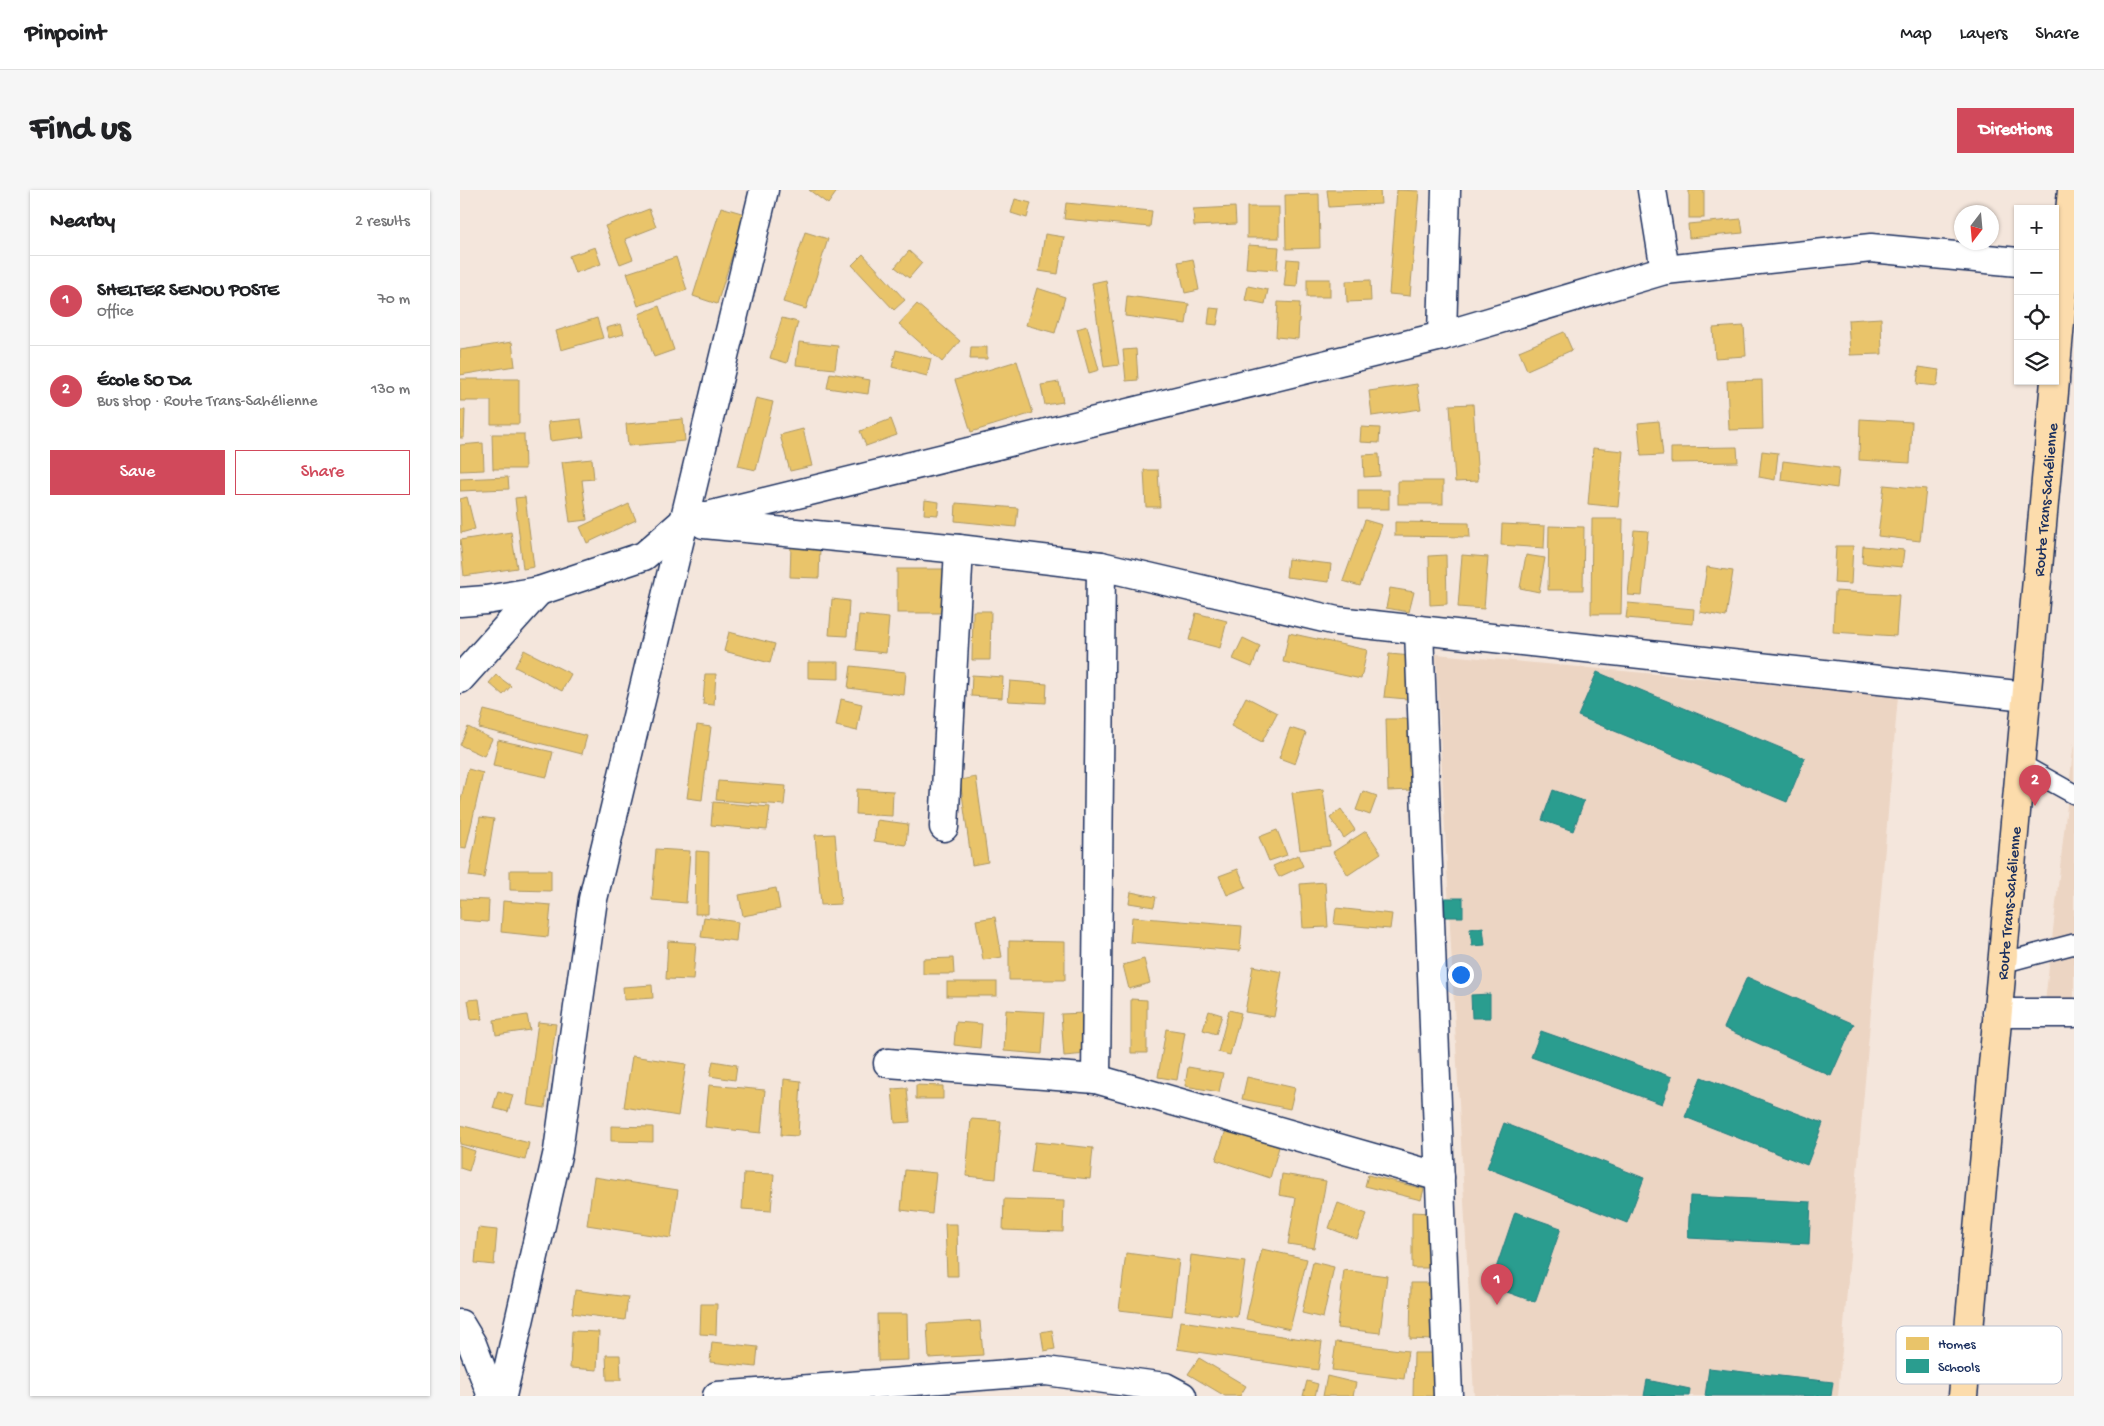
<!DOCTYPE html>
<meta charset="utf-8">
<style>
body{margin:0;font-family:"Gochi Hand",sans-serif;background:#f6f6f6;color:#202124}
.controls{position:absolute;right:15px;top:15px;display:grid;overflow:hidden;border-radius:0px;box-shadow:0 1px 4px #0004}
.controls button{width:45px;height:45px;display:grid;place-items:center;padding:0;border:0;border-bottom:1px solid #e0e0e0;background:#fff;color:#202124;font:25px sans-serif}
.compass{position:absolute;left:1494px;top:15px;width:45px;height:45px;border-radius:50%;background:#fff;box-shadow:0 1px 4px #0004;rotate:196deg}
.you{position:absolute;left:1000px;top:784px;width:18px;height:18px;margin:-12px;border:4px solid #fff;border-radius:50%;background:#1a73e8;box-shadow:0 0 0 8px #1a73e833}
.badge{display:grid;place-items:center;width:32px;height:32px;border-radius:50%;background:#d1495b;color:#fff;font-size:16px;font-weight:700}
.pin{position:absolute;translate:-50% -41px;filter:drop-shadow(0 1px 2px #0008)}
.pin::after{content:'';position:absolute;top:26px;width:18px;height:15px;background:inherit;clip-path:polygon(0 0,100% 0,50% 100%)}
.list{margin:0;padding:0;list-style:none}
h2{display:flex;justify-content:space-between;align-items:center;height:65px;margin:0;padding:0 20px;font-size:21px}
h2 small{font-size:16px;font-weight:400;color:#757577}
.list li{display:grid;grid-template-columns:32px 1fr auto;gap:15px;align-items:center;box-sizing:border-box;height:90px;padding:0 20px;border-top:1px solid #e0e0e0}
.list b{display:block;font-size:19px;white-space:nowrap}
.list p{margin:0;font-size:16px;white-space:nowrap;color:#757577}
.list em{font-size:16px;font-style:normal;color:#757577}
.actions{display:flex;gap:10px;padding:15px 20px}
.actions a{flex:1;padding:11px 0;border:1px solid #d1495b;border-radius:0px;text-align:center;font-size:18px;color:#d1495b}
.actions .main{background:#d1495b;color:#fff}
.icon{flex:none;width:28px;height:28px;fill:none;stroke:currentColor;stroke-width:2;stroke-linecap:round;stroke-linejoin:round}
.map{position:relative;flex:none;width:1614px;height:1206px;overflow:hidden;border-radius:0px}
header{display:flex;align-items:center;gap:30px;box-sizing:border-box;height:70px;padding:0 25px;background:#fff;border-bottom:1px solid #e0e0e0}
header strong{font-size:24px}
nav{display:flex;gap:28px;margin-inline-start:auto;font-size:18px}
.intro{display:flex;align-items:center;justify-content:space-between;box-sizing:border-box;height:120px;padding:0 30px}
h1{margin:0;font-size:35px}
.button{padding:12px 22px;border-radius:0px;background:#d1495b;color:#fff;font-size:18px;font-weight:700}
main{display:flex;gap:30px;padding:0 30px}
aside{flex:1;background:#fff;border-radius:0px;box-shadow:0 1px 4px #0004}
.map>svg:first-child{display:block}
.built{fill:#ecd5c3}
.homes{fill:#e9c46a;stroke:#ab9766}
.schools{fill:#2a9d8f;stroke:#267c80}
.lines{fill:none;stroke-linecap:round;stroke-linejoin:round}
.lane-casing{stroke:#1b2f5e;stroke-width:22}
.street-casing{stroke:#1b2f5e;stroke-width:31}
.secondary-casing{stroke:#1b2f5e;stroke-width:31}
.highway-casing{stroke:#1b2f5e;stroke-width:31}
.lane{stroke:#fff;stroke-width:19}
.street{stroke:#fff;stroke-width:28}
.secondary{stroke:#fff;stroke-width:28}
.highway{stroke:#fcdcac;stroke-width:28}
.labels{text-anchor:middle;stroke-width:5;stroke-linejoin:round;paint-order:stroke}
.street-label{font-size:16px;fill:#1b2f5e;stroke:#fff}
.key{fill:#fff;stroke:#bbc1cf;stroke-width:1}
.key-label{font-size:14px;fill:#1b2f5e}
</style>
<header>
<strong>Pinpoint</strong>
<nav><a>Map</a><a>Layers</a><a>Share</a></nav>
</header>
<div class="intro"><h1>Find us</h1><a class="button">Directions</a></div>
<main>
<aside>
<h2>Nearby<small>2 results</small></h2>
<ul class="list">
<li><span class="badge">1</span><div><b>SHELTER SENOU POSTE</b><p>Office</p></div><em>70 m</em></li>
<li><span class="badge">2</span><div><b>École SO Da</b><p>Bus stop · Route Trans-Sahélienne</p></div><em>130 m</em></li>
</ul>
<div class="actions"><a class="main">Save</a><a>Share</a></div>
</aside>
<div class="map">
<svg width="1614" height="1206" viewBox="0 0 1614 1206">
<rect width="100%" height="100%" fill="#f4e6dc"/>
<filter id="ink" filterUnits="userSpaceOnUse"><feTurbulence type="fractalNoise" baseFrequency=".02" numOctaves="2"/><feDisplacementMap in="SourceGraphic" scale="10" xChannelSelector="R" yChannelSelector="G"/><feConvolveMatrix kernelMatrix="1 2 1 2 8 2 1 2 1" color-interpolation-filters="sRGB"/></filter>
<g filter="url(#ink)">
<g class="built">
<path d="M976,464L1438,506L1378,1206H1014Z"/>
<path d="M1614,552V813L1585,812Z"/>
</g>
<g class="homes">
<path d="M349,0H378L368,14Z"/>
<path d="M867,0H920L921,14L869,17Z"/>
<path d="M937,0L959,1L950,106L929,104Z"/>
<rect x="1229" y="0" width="15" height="28"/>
<path d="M859,4L860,58L826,59L825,5Z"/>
<path d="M555,9L571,13L567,28L551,23Z"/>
<path d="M606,13L692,21L690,37L604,29Z"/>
<path d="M261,17L285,24L257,114L233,106Z"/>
<path d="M775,17L776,34L734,36L733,19Z"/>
<rect x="787" y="17" width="32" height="31"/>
<path d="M189,19L196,37L165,49L173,69L160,74L145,36Z"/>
<path d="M1281,29L1283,43L1229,48L1228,34Z"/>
<path d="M345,42L368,49L346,119L323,112Z"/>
<path d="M585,44L604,47L598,84L579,81Z"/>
<path d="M788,55L819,57L817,80L786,78Z"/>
<path d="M135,57L141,74L115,83L109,66Z"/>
<path d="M449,61L462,73L449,88L435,77Z"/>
<path d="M403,64L445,110L434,120L392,75Z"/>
<path d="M216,67L227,100L178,116L167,83Z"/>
<path d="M733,69L739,100L725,103L718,72Z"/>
<path d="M827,69L839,70L837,97L824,96Z"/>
<rect x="847" y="89" width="23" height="18"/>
<path d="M646,90L659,175L644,177L632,93Z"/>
<path d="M910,90L911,111L887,112L886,91Z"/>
<path d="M788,96L808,100L805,114L785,110Z"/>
<path d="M577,98L605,107L595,143L566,135Z"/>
<path d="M667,106L729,114L726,134L665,126Z"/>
<path d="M818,112L840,113L838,149L816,147Z"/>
<path d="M457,114L500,151L482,172L439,134Z"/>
<path d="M199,116L214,160L194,167L179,124Z"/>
<path d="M750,118L760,119L757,135L748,134Z"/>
<path d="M137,128L143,148L101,160L96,141Z"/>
<path d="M322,128L338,132L327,173L310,168Z"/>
<path d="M1421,128L1422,164L1390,165L1388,130Z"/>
<path d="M161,134L164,144L149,148L146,138Z"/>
<path d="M627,136L639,180L629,183L617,139Z"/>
<path d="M1284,136L1286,166L1255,168L1253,138Z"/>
<path d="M1104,142L1112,160L1067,180L1059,161Z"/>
<path d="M52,152L55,176L0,185V160Z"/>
<path d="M339,152L378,156L375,179L336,175Z"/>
<path d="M511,157H527V169H510Z"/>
<path d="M676,159L678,190L666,191L663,160Z"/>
<path d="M436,160L471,169L467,186L432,177Z"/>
<path d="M557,171L573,223L511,242L495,190Z"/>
<path d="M1459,177L1479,180L1477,196L1457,194Z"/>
<path d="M370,183L410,190L408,204L367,198Z"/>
<path d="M0,189H59V234H31V211H0Z"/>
<path d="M1302,190L1303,239L1269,240L1267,191Z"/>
<path d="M599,192L603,212L585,215L581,195Z"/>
<path d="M957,194L961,219L912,226L909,201Z"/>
<path d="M296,208L313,212L296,280L278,276Z"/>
<path d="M1013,214L1018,291L995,292L990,215Z"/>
<path d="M0,220H5L4,248H0Z"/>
<path d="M121,229L124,247L90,251L88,232Z"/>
<path d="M223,229L225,251L168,256L166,234Z"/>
<path d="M431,229L437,245L406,256L400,241Z"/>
<path d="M1400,229L1452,232L1450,273L1399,270Z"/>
<path d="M1199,231L1203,265L1181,266L1178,233Z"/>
<path d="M901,237L920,238L919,253L900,252Z"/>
<path d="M343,239L352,276L330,281L320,245Z"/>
<path d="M32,244H64L65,279H33Z"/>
<path d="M23,253L24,280L0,281V255Z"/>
<path d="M1277,257L1278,272L1211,273V258Z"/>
<path d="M1133,258L1163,261L1158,317L1128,314Z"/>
<path d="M1302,261L1318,263L1315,290L1299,287Z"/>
<path d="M919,264L920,286L904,287L903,265Z"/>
<path d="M132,269L134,289L122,290L127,330L110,332L102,272Z"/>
<path d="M1323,271L1379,278L1377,298L1321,290Z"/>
<path d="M684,280H698L700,317H686Z"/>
<path d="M48,287L49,299L0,301V289Z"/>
<rect x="938" y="291" width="45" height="23"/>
<path d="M1424,295L1466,299L1460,351L1418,346Z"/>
<rect x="898" y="300" width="31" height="19"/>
<path d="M7,307L15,339L1,343L0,309Z"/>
<path d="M65,307L74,377L63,379L55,308Z"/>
<path d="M465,310L479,312L478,325L464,324Z"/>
<path d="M496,313L558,318L556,337L495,331Z"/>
<path d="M169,314L176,330L127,353L120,337Z"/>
<path d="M1132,329H1163L1161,424H1131Z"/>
<path d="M905,330L922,335L900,396L883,391Z"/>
<path d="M935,332L1009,333L1010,347L935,346Z"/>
<path d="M1042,334L1085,336L1084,358L1041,355Z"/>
<path d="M1089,336L1124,337L1123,400H1088Z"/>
<path d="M1174,340L1188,341L1182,406L1168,405Z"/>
<path d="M51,342L57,378L4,386L0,350Z"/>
<path d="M331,356L360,357L359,388L330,387Z"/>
<path d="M1376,356H1393L1391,394L1374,393Z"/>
<path d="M1403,356L1444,360L1442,377L1402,373Z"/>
<path d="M986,365L987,414L970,415L969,366Z"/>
<path d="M1002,365L1028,367L1024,419L998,417Z"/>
<path d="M1066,365L1085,368L1079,402L1060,398Z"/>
<path d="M828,369L871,374L869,392L826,387Z"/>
<path d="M1247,377L1273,381L1266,427L1240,422Z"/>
<rect x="437" y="379" width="50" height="44"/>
<path d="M930,398L954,402L949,422L926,418Z"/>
<path d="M1375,401L1439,405L1436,446L1373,442Z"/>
<path d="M372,409L389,411L387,446L369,445Z"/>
<path d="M1168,413L1234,419L1233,434L1166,428Z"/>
<path d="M513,421H531L530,470H512Z"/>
<path d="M736,423L767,431L760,458L729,450Z"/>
<path d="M399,425L429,428L426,463L396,460Z"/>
<path d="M269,442L315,454L310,473L264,461Z"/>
<path d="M829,443L907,460L901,489L823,472Z"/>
<path d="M783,448L800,456L792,477L773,469Z"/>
<path d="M64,460L111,484L102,501L55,477Z"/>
<path d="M929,464L952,466L947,509L924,507Z"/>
<path d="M348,472H379V489L348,488Z"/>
<path d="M391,476L446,482L444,505L388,498Z"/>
<path d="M245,484H256L254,515L243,514Z"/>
<path d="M36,485L51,496L43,505L29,493Z"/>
<path d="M512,485L543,487L542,508L511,506Z"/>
<path d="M550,491L587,494L586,513L548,511Z"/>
<path d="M786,507L817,523L802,552L771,536Z"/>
<path d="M381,509L402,514L397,541L376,536Z"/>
<path d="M24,520L127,546L122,564L19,538Z"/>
<path d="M926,529H950L952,600L928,601Z"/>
<path d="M237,535L251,537L242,610L227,608Z"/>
<path d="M8,537L32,549L24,566L0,555Z"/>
<path d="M830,538L846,543L835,574L819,568Z"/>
<path d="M38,550L93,562L87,587L33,576Z"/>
<path d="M8,579L23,583L6,658L0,657V614Z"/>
<path d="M516,587L528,672L512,675L500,590Z"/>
<path d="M258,591L326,596L324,615L256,610Z"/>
<path d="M397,599L433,601L432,626L396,624Z"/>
<path d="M863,599L870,656L840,660L832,603Z"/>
<path d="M903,601L917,606L910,625L896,620Z"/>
<path d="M253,612L310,617L307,640L251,635Z"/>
<path d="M881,619L895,640L884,648L870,628Z"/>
<path d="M20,627L34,629L24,688L9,686Z"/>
<path d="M417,630L448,634L446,655L414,651Z"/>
<path d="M817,640L827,665L809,671L799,647Z"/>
<path d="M906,641L921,663L888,685L873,662Z"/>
<path d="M375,644L381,714L361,715L355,645Z"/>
<path d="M196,659L230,661L226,713L192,710Z"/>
<path d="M236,661L249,662L248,724H235Z"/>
<path d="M838,665L843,676L819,687L813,676Z"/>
<path d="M778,679L786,697L767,705L759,686Z"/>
<path d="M50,680H91V701L50,700Z"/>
<path d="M865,692L868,737L843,738L840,694Z"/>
<path d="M316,698L320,719L283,726L279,705Z"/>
<path d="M671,702L696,707L694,717L669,713Z"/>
<path d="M0,709L29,710L28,732L0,730Z"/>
<path d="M43,711L91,715L88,747L41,742Z"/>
<path d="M876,718L932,724L930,739L874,734Z"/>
<path d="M244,727L278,732L276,751L241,747Z"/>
<path d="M535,727L542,767L523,770L516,730Z"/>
<path d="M672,727L782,736L780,761L670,752Z"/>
<path d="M208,751L236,753L233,790L206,789Z"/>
<path d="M549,751L605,752V790H549Z"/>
<path d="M493,768L494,784H463V769Z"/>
<path d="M684,769L690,793L669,799L663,775Z"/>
<path d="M793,776L822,782L814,827L785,822Z"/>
<rect x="487" y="792" width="50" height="14"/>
<path d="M192,795L193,808L164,810L163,797Z"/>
<path d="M19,809L22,829L11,830L8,810Z"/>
<path d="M671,809L687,810V863H671Z"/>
<path d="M546,820L585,822L582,864L544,861Z"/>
<path d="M769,820L781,823L770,865L758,862Z"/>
<path d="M749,821L762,825L756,844L743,840Z"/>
<path d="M625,823L627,864L604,866L601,824Z"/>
<path d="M67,825L70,840L36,845L34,830Z"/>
<path d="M78,832L96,834L85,918L67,915Z"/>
<path d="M496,832L522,834L520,858L494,855Z"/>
<path d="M706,839L725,842L717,890L698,887Z"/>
<path d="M172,866L226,874L218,926L164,917Z"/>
<path d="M253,871L277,875L275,890L250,886Z"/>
<path d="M728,877L763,883L759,902L725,896Z"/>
<path d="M787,887L835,898L830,919L782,909Z"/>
<path d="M324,889L341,891L338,946L321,945Z"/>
<path d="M249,895L305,900L301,943L245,937Z"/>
<path d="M456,895L483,896V909H456Z"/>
<path d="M447,898L450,932L435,933L432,899Z"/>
<path d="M38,901L53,905L48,922L33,918Z"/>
<path d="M511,929L541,931L536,989L506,986Z"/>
<path d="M0,935L69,953L65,970L0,954Z"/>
<path d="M151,936L193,937V952L151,951Z"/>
<path d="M766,940L819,957L810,988L756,970Z"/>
<path d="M575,952L633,958L630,989L571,983Z"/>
<path d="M0,956L15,961L9,981L0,978Z"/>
<path d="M445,980L476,983L472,1024L441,1020Z"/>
<path d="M284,983L314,984L311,1021L282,1019Z"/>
<path d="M822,984L866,991L854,1058L828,1054L836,1008L819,1005Z"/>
<path d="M908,985L964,999L961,1010L905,996Z"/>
<path d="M134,987L218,1000L211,1048L127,1035Z"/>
<path d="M544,1009L604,1011L603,1042L543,1040Z"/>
<path d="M878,1013L907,1024L897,1049L869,1038Z"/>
<path d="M952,1022L973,1023V1078H952Z"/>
<path d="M485,1034H497L498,1086H487Z"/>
<path d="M18,1038L37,1040L34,1075L15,1073Z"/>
<path d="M802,1059L847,1069L830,1139L786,1129Z"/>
<path d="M666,1063L719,1070L712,1126L659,1120Z"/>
<path d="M731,1065L785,1072L777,1127L725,1120Z"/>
<path d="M853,1072L874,1077L863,1128L842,1123Z"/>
<path d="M884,1080L927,1086L920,1143L877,1138Z"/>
<path d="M951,1093H973L972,1150L950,1149Z"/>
<path d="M115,1100L168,1107L165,1130L112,1123Z"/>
<path d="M241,1114H257L256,1145L240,1144Z"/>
<path d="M417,1124H447L448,1170L418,1171Z"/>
<path d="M520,1131L523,1165L469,1168L467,1134Z"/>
<path d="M721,1131L862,1152L858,1180L717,1159Z"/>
<path d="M592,1140L595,1159L584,1161L581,1142Z"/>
<path d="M112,1141L139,1142L137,1180L110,1178Z"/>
<path d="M252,1152L298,1157L296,1177L250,1172Z"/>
<path d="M876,1152L948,1161L944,1189L872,1180Z"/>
<path d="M954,1163H984L983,1206H953Z"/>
<path d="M146,1165H160L161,1190H147Z"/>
<path d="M739,1168L786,1196L780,1206H765L728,1184Z"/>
<path d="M867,1186L896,1193L893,1206H863Z"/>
<path d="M847,1191L858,1194L855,1206H843Z"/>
</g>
<g class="schools">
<path d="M1137,482L1345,568L1327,612L1118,526Z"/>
<path d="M1093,600L1124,611L1113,641L1082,630Z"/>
<path d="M983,708H1003V727H984Z"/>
<path d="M1023,737L1025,755L1012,756L1010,739Z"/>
<path d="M1287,787L1394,834L1371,886L1264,838Z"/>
<path d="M1030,804V828H1012L1011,805Z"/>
<path d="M1081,841L1212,887L1202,914L1071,867Z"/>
<path d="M1241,887L1363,933L1347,975L1225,927Z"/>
<path d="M1044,933L1184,988L1167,1033L1027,978Z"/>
<path d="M1230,1006L1351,1012L1349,1054L1228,1048Z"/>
<path d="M1055,1022L1101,1038L1075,1112L1030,1096Z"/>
<path d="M1249,1178L1373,1192L1371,1206H1245Z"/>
<path d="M1187,1190L1230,1199L1229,1206H1184Z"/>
</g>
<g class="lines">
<defs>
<g id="lane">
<path d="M1560,574L1614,604"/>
<path d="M1542,773L1614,754"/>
</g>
<g id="street">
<path d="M1192,0L1205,80"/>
<path d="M982,146L986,0"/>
<path d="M244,334L499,359L641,376L877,431L1566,506"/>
<path d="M0,412L26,410L79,401L184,366L223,332L982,146L1205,80L1411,58L1558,72"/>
<path d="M959,440L988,1206"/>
<path d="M0,489L79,401"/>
<path d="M484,637L499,359"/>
<path d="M1537,823H1614"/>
<path d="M428,873L636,889L980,987"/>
<path d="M636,889L641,376"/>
<path d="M42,1206L98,961L133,709L304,0"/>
<path d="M257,1206L586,1181L705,1197L722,1206"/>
</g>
<path id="secondary" d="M0,1134L12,1154L32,1206"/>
<g id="highway">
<path d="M1595,187L1612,0"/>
<path id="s1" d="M1503,1206L1595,191"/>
</g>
</defs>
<use href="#lane" class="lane-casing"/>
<use href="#street" class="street-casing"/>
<use href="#secondary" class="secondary-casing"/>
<use href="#highway" class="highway-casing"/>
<use href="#lane" class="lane"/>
<use href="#street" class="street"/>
<use href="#secondary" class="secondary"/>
<use href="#highway" class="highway"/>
</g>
</g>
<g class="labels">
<g class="street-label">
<text dy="6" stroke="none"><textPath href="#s1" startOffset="900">Route Trans-Sahélienne</textPath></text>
<text dy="6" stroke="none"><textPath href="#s1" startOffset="495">Route Trans-Sahélienne</textPath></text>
</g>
</g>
<rect x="1436" y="1136" width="166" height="58" rx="8" class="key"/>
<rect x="1446" y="1147" width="23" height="13" fill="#e9c46a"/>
<rect x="1446" y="1169" width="23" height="14" fill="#2a9d8f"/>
<g class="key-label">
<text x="1478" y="1158">Homes</text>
<text x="1478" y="1181">Schools</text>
</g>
</svg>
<div class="controls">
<button>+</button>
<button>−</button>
<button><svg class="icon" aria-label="locate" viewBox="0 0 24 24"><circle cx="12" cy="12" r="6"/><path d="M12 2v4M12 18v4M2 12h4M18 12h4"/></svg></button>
<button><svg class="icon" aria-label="layers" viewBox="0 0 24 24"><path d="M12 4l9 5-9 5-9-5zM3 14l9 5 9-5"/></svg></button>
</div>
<svg class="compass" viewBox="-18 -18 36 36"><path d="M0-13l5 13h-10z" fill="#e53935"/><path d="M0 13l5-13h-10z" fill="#757577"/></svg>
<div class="you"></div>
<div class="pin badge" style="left:1037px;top:1115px">1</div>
<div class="pin badge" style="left:1575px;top:616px">2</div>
</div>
</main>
